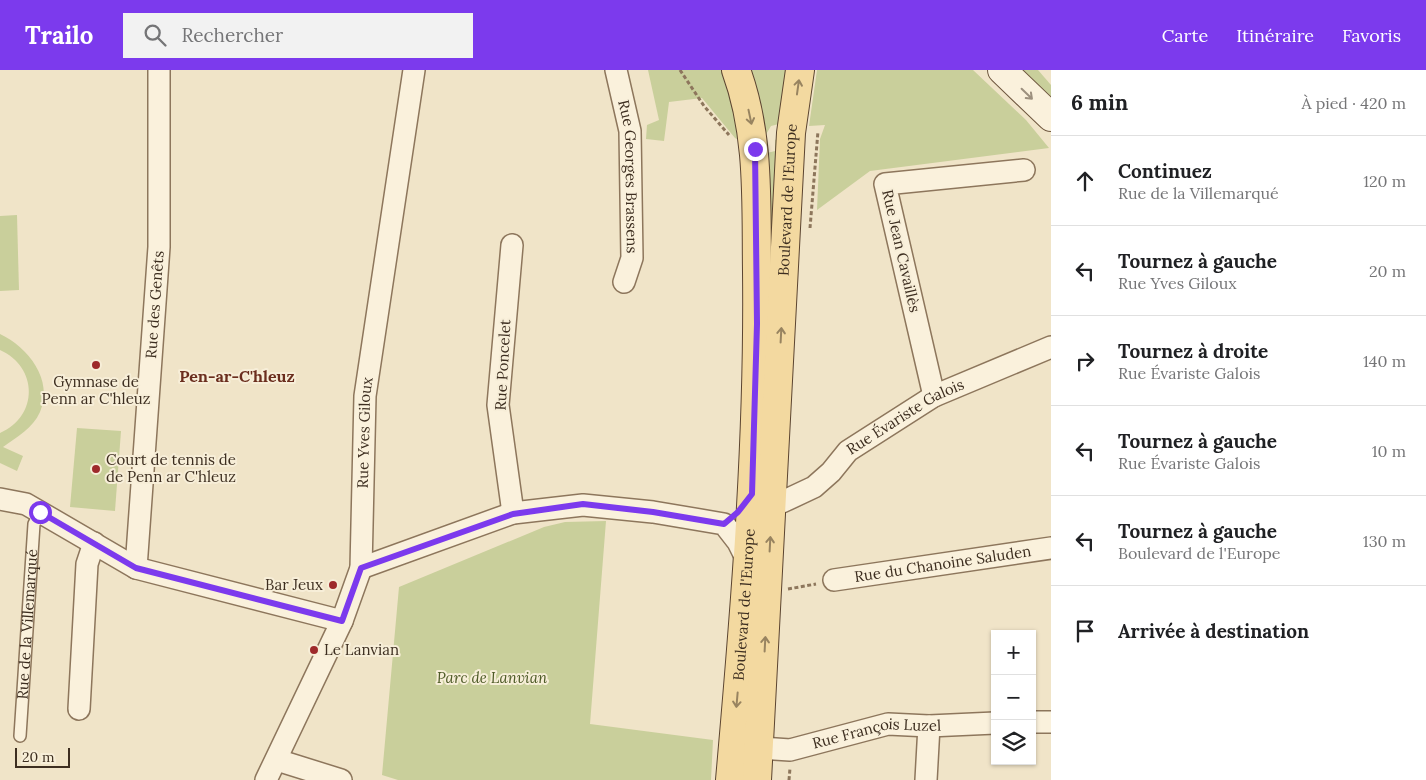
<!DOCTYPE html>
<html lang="fr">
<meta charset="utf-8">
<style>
body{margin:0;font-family:Lora,serif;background:#f2f2f2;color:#202124}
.controls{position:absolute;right:15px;bottom:15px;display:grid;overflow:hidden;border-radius:0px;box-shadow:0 1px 4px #0004}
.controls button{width:45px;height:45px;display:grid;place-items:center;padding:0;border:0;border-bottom:1px solid #e0e0e0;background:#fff;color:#202124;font:25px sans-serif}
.scale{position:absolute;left:15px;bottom:12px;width:55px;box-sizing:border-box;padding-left:5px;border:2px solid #3d2e20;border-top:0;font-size:14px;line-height:18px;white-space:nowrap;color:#3d2e20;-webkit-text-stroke:4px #f7eed8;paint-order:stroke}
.stop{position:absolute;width:15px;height:15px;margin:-11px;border:4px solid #7c3aed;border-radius:50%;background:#fff}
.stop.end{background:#7c3aed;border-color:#fff;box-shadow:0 1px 5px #0008}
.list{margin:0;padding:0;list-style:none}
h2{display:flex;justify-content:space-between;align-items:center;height:65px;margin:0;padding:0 20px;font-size:21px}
h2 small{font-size:16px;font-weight:400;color:#757577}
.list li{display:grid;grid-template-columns:32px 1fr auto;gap:15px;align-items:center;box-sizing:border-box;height:90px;padding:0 20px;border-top:1px solid #e0e0e0}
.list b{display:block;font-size:19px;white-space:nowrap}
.list p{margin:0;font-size:16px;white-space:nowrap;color:#757577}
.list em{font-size:16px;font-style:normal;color:#757577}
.icon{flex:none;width:28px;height:28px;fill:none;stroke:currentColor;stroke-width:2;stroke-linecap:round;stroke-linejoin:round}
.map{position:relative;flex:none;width:1051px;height:710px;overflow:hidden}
header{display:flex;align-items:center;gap:30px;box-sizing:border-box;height:70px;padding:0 25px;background:#7c3aed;color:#fff}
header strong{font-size:24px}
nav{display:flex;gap:28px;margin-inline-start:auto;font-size:18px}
.search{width:350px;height:45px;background:#f2f2f2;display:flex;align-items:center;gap:12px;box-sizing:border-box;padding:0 18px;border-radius:0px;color:#757577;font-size:19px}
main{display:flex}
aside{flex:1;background:#fff}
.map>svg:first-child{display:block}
.green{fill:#c9cf9b}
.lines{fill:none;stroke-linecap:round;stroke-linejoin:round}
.service-casing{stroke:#8d765c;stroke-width:14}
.minor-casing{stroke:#8d765c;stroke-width:24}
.secondary-casing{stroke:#6f573f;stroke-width:30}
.primary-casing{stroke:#5b4430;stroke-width:30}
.path{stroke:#8d765c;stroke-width:3;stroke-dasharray:4 2.5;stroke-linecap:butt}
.service{stroke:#faf1dc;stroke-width:11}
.minor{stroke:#faf1dc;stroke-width:21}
.secondary{stroke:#faf1dc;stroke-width:28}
.primary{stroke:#f3d9a0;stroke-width:28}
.oneway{stroke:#988460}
.oneway2{stroke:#9c907e}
.route{stroke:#7c3aed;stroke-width:6}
.poi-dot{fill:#9e2a2b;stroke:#f7eed8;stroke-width:2}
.labels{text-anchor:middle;stroke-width:4;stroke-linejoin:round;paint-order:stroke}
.street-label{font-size:15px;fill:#3d2e20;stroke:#f7eed8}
.poi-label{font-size:15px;fill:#3d2e20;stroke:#f7eed8;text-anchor:start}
.park-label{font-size:15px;font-style:italic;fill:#4d5a26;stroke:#f7eed8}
.neighbourhood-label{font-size:16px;font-weight:bold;fill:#6b2e1e;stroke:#f7eed8}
</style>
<header>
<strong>Trailo</strong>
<div class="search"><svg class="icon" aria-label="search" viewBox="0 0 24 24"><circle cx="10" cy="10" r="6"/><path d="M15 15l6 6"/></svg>Rechercher</div>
<nav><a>Carte</a><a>Itinéraire</a><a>Favoris</a></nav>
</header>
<main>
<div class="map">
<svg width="1051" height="710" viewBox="0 0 1051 710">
<rect width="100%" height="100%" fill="#f0e4c8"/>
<g class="green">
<path d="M648,0H727L742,72L735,68L702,28L669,32L664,71L646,69L647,55L659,50Z"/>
<path d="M750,0H786L779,54L771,56L765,66Z"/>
<path d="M817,0H973L1026,50L1049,78L870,101L817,140L820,69L825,55L809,56Z"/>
<path d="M1019,0H1038L1051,15V32Z"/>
<path d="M779,68L775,228H767V83L775,81V70Z"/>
<path d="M17,145L19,220L0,221V146Z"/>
<path d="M0,264C28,277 54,310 40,342C33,358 17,367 3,377L23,386L17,401L0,393V363C39,346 38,297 0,280Z"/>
<path d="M77,358L121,361L115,441L70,437Z"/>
<path d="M606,451L590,654L713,670L711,710H398L382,705L399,517L544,457L565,452Z"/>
</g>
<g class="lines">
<defs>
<g id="service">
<path id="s1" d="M20,666L34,454L40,442"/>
</g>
<g id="minor">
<path id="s2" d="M616,0L630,61L632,188L624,212"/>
<path d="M512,175L498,335L513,443"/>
<path d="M934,326L885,114L1024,100"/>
<path d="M0,429L26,434L136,498L342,551"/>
<path id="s3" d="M773,432H782L814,417L831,402L848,381L934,326L1051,277"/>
<path id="s4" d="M136,498L159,177V0"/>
<path d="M361,498L513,443L583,435L653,442L724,454L738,472L749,494"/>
<path id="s5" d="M834,510L1051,478"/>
<path d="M79,639L87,494L94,473"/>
<path d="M1032,652H1051"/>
<path id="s6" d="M760,678L790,680L888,654L929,656L995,653"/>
<path d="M277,690L341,710"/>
<path id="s7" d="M266,710L342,551L361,498L365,326L414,0"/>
<path d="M926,710L929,656"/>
</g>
<path id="secondary" d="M1002,0L1051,47"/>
<g id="primary">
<path id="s8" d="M730,710C745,541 759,371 757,201C756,133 760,65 736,0"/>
<path id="s9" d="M757,710L791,63L800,0"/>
</g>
</defs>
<use href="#service" class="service-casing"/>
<use href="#minor" class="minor-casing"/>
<use href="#secondary" class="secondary-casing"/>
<use href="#primary" class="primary-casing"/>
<g class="path">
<path d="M680,0L704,36L729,65"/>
<path d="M810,158L818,61"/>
<path d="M788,519L816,514"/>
<path d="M789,710L790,698"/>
</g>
<use href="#service" class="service"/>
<use href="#minor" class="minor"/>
<use href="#secondary" class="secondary"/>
<use href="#primary" class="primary"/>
</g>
<defs><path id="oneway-shaft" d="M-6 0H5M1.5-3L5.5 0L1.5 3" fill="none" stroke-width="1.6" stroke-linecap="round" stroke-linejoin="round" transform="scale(1.25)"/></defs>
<g class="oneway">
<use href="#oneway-shaft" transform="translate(798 17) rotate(-82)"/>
<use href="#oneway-shaft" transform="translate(750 47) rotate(78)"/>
<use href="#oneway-shaft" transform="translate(781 265) rotate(-87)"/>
<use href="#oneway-shaft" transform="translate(770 474) rotate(-87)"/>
<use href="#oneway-shaft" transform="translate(765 574) rotate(-87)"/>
<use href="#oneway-shaft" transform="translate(737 630) rotate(95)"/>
</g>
<use class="oneway2" href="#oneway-shaft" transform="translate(1027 24) rotate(44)"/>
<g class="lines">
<path class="route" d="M40,442L136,498L342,551L361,498L513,444L583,434L653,442L724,454L738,442L752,424L757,254L755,79"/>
</g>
<g class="poi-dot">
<circle cx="96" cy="295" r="5"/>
<circle cx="96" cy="399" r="5"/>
<circle cx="333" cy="515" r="5"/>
<circle cx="314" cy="580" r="5"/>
</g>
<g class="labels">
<g class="street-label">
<text dy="5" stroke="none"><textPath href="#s2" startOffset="108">Rue Georges Brassens</textPath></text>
<text dy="5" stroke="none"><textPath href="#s9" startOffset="581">Boulevard de l'Europe</textPath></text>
<text transform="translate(901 181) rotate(77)" y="5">Rue Jean Cavaillès</text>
<text dy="5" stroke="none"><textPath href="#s4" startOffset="264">Rue des Genêts</textPath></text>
<text transform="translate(503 295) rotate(-87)" y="5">Rue Poncelet</text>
<text dy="5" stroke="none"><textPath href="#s3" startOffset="161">Rue Évariste Galois</textPath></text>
<text dy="5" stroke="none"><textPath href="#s7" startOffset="368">Rue Yves Giloux</textPath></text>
<text dy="5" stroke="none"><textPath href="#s5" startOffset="110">Rue du Chanoine Saluden</textPath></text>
<text dy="5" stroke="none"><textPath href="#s8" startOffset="176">Boulevard de l'Europe</textPath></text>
<text dy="5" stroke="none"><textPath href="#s1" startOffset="112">Rue de la Villemarqué</textPath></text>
<text dy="5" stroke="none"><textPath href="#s6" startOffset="119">Rue François Luzel</textPath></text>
</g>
<g class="poi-label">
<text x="96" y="317" text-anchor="middle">Gymnase de<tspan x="96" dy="17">Penn ar C'hleuz</tspan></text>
<text x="106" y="395">Court de tennis de<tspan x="106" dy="17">de Penn ar C'hleuz</tspan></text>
<text x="323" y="520" text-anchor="end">Bar Jeux</text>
<text x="324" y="585">Le Lanvian</text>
</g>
<g class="park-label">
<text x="492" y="613">Parc de Lanvian</text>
</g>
<g class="neighbourhood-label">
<text x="237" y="312">Pen-ar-C'hleuz</text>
</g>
</g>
</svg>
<div class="controls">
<button>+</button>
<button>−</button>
<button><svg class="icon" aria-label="layers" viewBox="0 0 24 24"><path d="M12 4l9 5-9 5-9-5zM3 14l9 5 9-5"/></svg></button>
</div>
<div class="scale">20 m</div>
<div class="stop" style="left:40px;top:442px"></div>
<div class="stop end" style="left:755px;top:79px"></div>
</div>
<aside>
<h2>6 min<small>À pied · 420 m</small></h2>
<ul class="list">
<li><svg class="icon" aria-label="ahead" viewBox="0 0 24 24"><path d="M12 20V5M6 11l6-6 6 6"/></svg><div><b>Continuez</b><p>Rue de la Villemarqué</p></div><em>120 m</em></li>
<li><svg class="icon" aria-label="left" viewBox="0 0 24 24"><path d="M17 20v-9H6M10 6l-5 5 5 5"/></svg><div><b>Tournez à gauche</b><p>Rue Yves Giloux</p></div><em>20 m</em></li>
<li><svg class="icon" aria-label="right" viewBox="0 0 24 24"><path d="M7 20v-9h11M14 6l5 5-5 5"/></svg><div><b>Tournez à droite</b><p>Rue Évariste Galois</p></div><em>140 m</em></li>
<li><svg class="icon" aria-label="left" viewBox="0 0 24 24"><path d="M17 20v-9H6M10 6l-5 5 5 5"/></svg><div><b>Tournez à gauche</b><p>Rue Évariste Galois</p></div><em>10 m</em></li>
<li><svg class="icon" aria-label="left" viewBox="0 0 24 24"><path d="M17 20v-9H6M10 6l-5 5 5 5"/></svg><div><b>Tournez à gauche</b><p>Boulevard de l'Europe</p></div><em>130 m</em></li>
<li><svg class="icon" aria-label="arrive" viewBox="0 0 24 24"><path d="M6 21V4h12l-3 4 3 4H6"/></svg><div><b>Arrivée à destination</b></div></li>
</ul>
</aside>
</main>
